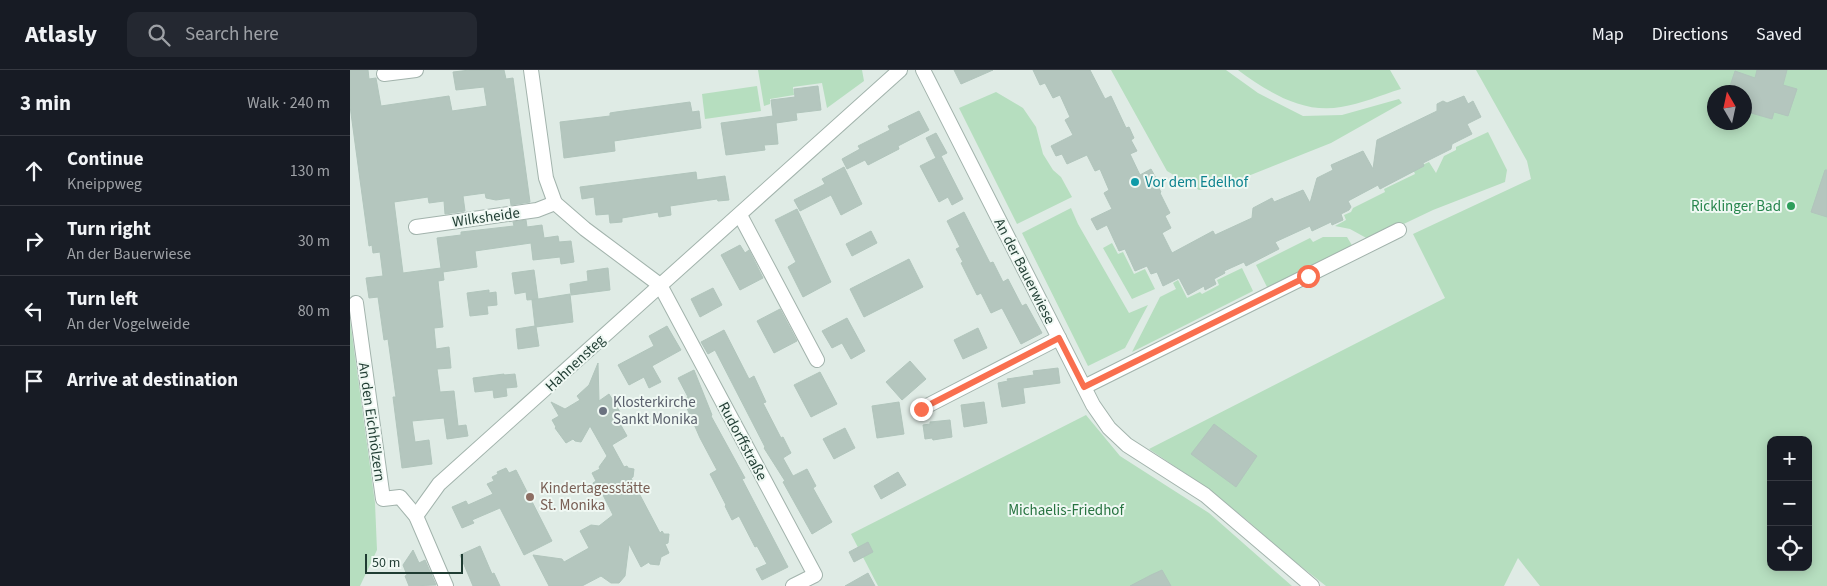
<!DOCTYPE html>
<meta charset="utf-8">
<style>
body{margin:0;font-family:"Source Sans 3",sans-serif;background:#242831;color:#f1f3f6}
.controls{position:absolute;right:15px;bottom:15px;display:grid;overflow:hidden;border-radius:10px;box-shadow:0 2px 12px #0003}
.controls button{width:45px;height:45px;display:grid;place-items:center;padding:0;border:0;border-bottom:1px solid #363941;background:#171b24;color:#f1f3f6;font:25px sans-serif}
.compass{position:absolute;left:1357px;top:15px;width:45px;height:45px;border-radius:50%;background:#171b24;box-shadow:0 2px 12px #0003;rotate:351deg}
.scale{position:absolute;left:15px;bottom:12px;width:98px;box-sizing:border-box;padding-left:5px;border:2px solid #1f3c32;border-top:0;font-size:14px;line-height:18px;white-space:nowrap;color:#1f3c32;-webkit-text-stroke:4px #eff8f3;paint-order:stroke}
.stop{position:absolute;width:15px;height:15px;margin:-11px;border:4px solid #f96f4f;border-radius:50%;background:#fff}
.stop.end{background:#f96f4f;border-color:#fff;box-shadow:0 1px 5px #0008}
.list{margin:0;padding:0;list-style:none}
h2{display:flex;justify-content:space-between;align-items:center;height:65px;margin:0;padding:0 20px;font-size:21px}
h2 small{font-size:16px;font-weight:400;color:#9ea1a6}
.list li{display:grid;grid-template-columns:32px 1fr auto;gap:15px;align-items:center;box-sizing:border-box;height:70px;padding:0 20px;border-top:1px solid #363941}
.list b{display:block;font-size:19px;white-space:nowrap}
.list p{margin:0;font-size:16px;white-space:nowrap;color:#9ea1a6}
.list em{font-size:16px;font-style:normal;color:#9ea1a6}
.icon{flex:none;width:28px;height:28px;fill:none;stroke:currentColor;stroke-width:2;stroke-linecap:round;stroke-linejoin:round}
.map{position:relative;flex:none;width:1477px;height:516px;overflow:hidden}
header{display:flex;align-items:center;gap:30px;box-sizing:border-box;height:70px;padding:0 25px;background:#171b24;border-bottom:1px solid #363941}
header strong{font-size:24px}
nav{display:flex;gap:28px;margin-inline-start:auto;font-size:18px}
.search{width:350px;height:45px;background:#242831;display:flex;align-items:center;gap:12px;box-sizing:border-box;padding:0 18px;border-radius:10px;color:#9ea1a6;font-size:19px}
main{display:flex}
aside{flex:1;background:#171b24}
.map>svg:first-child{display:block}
.green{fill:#b6debf;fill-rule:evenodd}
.building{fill:#b4c6be;stroke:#b1c5bc}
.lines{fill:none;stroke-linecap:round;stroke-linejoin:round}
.street-casing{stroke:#a2b3ac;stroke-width:16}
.street{stroke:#fff;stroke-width:14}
.route{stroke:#f96f4f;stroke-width:6}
.culture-dot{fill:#0f9aa8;stroke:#eff8f3;stroke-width:2}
.leisure-dot{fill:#2e9e5b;stroke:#eff8f3;stroke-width:2}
.worship-dot{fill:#6b7280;stroke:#eff8f3;stroke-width:2}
.education-dot{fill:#8d6e63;stroke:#eff8f3;stroke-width:2}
.labels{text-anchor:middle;stroke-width:4;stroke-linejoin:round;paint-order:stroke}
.culture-label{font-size:15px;fill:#0d838f;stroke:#eff8f3;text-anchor:start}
.leisure-label{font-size:15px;fill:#27864d;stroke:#eff8f3;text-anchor:end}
.street-label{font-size:15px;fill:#1f3c32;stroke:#eff8f3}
.worship-label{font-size:15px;fill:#5b616d;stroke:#eff8f3;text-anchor:start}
.education-label{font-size:15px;fill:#785e54;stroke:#eff8f3;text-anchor:start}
.park-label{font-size:15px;fill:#287441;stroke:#eff8f3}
</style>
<header>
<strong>Atlasly</strong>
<div class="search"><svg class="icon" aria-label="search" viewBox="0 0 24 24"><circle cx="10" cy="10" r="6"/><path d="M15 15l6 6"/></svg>Search here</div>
<nav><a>Map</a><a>Directions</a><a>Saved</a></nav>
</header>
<main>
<aside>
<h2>3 min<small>Walk · 240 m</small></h2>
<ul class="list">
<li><svg class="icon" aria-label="ahead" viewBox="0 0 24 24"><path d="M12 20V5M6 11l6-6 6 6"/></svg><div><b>Continue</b><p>Kneippweg</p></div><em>130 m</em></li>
<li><svg class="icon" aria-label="right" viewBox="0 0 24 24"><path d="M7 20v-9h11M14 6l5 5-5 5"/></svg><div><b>Turn right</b><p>An der Bauerwiese</p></div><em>30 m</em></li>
<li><svg class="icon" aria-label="left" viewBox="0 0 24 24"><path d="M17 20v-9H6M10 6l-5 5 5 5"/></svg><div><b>Turn left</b><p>An der Vogelweide</p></div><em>80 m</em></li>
<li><svg class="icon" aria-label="arrive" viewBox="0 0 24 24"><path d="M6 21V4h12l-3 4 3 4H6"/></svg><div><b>Arrive at destination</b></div></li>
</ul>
</aside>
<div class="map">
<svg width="1477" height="516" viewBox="0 0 1477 516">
<rect width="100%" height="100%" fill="#dfebe5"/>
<g class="green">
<path d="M408,0H512L514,11L477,38L472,13L443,17L444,25L420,29V34L414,36Z"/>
<path d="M761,0H876L908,23L953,46L992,45L1049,29L1052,33L981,73L888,110L849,120L817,101Z"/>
<path d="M888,0H1040L1051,19C1031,25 1011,34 991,37C953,44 918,22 888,0Z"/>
<path d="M1126,0H1477V516H1190L1168,488L1154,516H976L934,483L898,451L860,420L799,379L1095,228L1063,164L1181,109L1177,91ZM1364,22H1394V52H1364ZM1421,370H1458V497H1421Z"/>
<path d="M407,16L411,41L355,49L352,24Z"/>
<path d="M646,22L673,38L686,57L693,84L703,100L711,107L722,127L667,154L609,38Z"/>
<path d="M1138,62L1157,100L1155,112L1083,140L1020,170L1000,159L985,156L996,150L994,145L1001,142L1003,138L1035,122L1034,119L1065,104L1063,99L1079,92L1086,103L1094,86L1106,80V77Z"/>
<path d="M721,138L728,154L779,243L798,235L775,278L738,296L672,163Z"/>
<path d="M973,167H997L1003,177L918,219L906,195L960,168L963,172Z"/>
<path d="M762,173L768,184L773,182L784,204L795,199L805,219L782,229L753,178Z"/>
<path d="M892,198L903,221L782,282L810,227L826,219L823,213L828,210L837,228L850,222L852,224L869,215L867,210Z"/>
<path d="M0,250L25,433L27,480L10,516H0Z"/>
<path d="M736,345L770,386L859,443L942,516H528L501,464Z"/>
</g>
<g class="building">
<path d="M0,0H18L19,9L26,8L31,36L99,26L102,41L137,36L134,17L106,20L103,2L120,0H154L156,9L163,8L180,132L161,135L160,128L146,130L136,128L135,123L113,126L115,141L95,144L94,131L79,133L78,127L44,132L53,203L91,198L87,168L111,165V162L164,156L163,152L176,150L177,157L192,155L194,168L208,166L209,172L221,171L224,192L211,194L210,187L183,190L181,173L125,181L127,197L93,202L94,210L88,211L93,257L84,258L86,279L99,277L101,298L87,299L90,322L104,321L108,356L116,355L118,366L97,369L94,348L62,351L65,372L79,370L82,394L52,398L43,327H46L38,269L34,270L28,227L19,228L16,208L33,206L30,182L23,183L22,175L19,176L0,36Z"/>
<path d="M604,0H643L611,14Z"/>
<path d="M683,0H740L755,29L761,26L776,58L779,57L784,68L781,70L787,81L780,84L790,105L801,99L807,110L805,111L811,122L810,123L820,143L815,146L821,158L812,163L822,183L863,161L865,165L902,148L903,138L922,128L924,132L953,120L960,133L967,108L983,100L981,95L1013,81L1023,99L1027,70L1087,41V34L1093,31L1097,33L1114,26L1118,34L1123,31L1131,47L1117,54L1122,64L1102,74L1101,79L1073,93L1074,96L1030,119L1028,115L998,131L1001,137L999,140L991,144L993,150L982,155L981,152L962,161L960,156L925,172L929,179L896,196L894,192L874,201L875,203L864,209L866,214L855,220L854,216L838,225L829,208L813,216L807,202L801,204L797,196L785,201L775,179L769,181L757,155L747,160L741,149L762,139L754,123L759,120L750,99L745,101L737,85L717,94L712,84L706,86L701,76L723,65L715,50L720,47L710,25L703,28L695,13L690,15Z"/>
<path d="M1407,0H1437L1433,15L1447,19L1438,46L1424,42L1422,49L1394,41V22H1378L1385,1L1405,8Z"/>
<path d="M468,16L471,40L446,43L447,50L426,53L428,74L414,75L415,80L376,85L371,53L423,46L421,30L445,27L444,19Z"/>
<path d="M340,32L342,42L349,41L351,58L264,71L265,81L214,88L210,52L260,46V43L266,42Z"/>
<path d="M569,41L579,60L548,76L549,79L518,95L515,90L497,99L492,89L510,79L508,76L540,60L538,56Z"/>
<path d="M586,63L597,83L591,86L613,129L602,135L598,127L589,132L570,96L586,88L576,68Z"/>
<path d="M494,97L512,134L491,145L481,125L450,141L444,130L475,114L472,109Z"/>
<path d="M1475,100H1477V147L1461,142Z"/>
<path d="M346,102L347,110L375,106L379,130L368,131L367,129L320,136L321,145L309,147L308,142L272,148V152L260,153L259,144L246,145L244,127L232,129L230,117Z"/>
<path d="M447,139L481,212L453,227L438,197L446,192L425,150Z"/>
<path d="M614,142L640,193L643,192L653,212L658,209L672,236L676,234L692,263L671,274L652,238L641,243L631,223L627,225L611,193L613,192L606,179L610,177L597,151Z"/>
<path d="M521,161L527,173L502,186L496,174Z"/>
<path d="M390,175L395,183L399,180L413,208L390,220L371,185Z"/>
<path d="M559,189L573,217L514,247L500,219Z"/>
<path d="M258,198L260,220L221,225L220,214L238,211L237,201Z"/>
<path d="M184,200L188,229L177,230L176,222L165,224L162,203Z"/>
<path d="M363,218L372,235L350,247L341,229Z"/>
<path d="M139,220V223L146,222L147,235L137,236L138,244L120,246L117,223Z"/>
<path d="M220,224L223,252L186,257L189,276L168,279L166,259L185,256L182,230Z"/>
<path d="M430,239L447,271L424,283L407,251Z"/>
<path d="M497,248L515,281L501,289L492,273L482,278L472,261Z"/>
<path d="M317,256L331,280L302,296L311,312L299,318L294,307L279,315L268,295L304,276L299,266Z"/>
<path d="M628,258L637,278L613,289L604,270Z"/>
<path d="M374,260L399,309L404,306L416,332L413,333L431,368L433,367L441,383L433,388L443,406L457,399L466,416L463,418L482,452L462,464L433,412L435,411L414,378L415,377L365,280L358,284L351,272Z"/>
<path d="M560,291L576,309L552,330L536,312Z"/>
<path d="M248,293L249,331L259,324L273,347L268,350L277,366L262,375L274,397L277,396L278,398L284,399L283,407L281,408L310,463L312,461L314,464H319L318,473L315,474L319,483L311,487L309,495L300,494L299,492L291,497L279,474L275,506L269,513H261L251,506L232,516H199L183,485L212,489L214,492L239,478L230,461L241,455L249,456L263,445L252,423L249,425L247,422H242L243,413L246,411L242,403L250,399L249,397L257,386L240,356L231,372L225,371L223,369L216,373L205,358L206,357L202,350L209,346L201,332L215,339L230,330L227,326L239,315Z"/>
<path d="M708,298L710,313L673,318L675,333L652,337L648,313L658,311L657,309L684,305L683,301Z"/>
<path d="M344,300L362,345L361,346L395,408L392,409L438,497L412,510L406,499L417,494L407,476L405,477L389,446L382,450L375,436L376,435L360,404L367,400L350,368L333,329L338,327L328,308Z"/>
<path d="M470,302L487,334L461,347L444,315Z"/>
<path d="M154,304V305L165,304L167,317L156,318L157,326L144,328L143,320L125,322L123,308Z"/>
<path d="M549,332L554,364L527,368L522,336Z"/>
<path d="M634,332L637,353L614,357L611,335Z"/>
<path d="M600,350L602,367L583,370L582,368L575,369L573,355L580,354V352Z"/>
<path d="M864,354L907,386L886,417L841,384Z"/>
<path d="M495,358L505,378L484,389L473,369Z"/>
<path d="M156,398L159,403L166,400L202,471L174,485L150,438L122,450L124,453L112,458L102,437L116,431L118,435L143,424L137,414L144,411L142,407L148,404L147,402Z"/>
<path d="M548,402L556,415L531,429L524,416Z"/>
<path d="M518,472L523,482L504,492L499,482Z"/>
<path d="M130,476L142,504L144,503L150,516H123L110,485Z"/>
<path d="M63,480L69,493L75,490L86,515L59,516L55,506L57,505L53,495Z"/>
<path d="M812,500L821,516H780L801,505Z"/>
<path d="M518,503L525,516H495Z"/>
</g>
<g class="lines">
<defs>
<g id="street">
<path d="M181,0L196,108L205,133L235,159L310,215L465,505L443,516"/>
<path d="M573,0L743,335L759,358L777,375L855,425L962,516"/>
<path d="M34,4L66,0"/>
<path d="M390,145L467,290"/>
<path d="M66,157L187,140L205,133"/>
<path d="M6,233L33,429L50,427L66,446L96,516"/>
<path d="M734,317L1049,160"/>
<path d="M571,339L709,268"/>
<path d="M66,446L89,414L550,0"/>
</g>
</defs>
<use href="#street" class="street-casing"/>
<use href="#street" class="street"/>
</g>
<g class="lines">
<path class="route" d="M571,339L709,268L734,317L958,206"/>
</g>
<circle class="culture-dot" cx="785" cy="112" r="5"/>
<circle class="leisure-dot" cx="1441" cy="136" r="5"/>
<circle class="worship-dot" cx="253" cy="341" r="5"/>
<circle class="education-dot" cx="180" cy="427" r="5"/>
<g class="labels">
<g class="culture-label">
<text x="795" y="117">Vor dem Edelhof</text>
</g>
<g class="leisure-label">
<text x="1431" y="141">Ricklinger Bad</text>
</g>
<g class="street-label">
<text transform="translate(136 147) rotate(-8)" y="5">Wilksheide</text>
<text transform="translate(675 201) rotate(63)" y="5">An der Bauerwiese</text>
<text transform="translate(225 293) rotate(-43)" y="5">Hahnensteg</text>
<text transform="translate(22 352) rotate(82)" y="5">An den Eichhölzern</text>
<text transform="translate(393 371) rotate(62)" y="5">Rudorffstraße</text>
</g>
<g class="worship-label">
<text x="263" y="337">Klosterkirche<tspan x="263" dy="17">Sankt Monika</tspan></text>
</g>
<g class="education-label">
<text x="190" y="423">Kindertagesstätte<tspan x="190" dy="17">St. Monika</tspan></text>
</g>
<g class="park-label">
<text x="716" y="445">Michaelis-Friedhof</text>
</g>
</g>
</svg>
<div class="controls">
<button>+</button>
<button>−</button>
<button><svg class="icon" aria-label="locate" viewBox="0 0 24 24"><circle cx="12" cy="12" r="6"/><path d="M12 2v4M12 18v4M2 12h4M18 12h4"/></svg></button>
</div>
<svg class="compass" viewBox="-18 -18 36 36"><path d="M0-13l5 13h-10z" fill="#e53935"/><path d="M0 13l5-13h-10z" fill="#9ea1a6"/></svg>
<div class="scale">50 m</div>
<div class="stop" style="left:958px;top:206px"></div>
<div class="stop end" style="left:571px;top:339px"></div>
</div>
</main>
